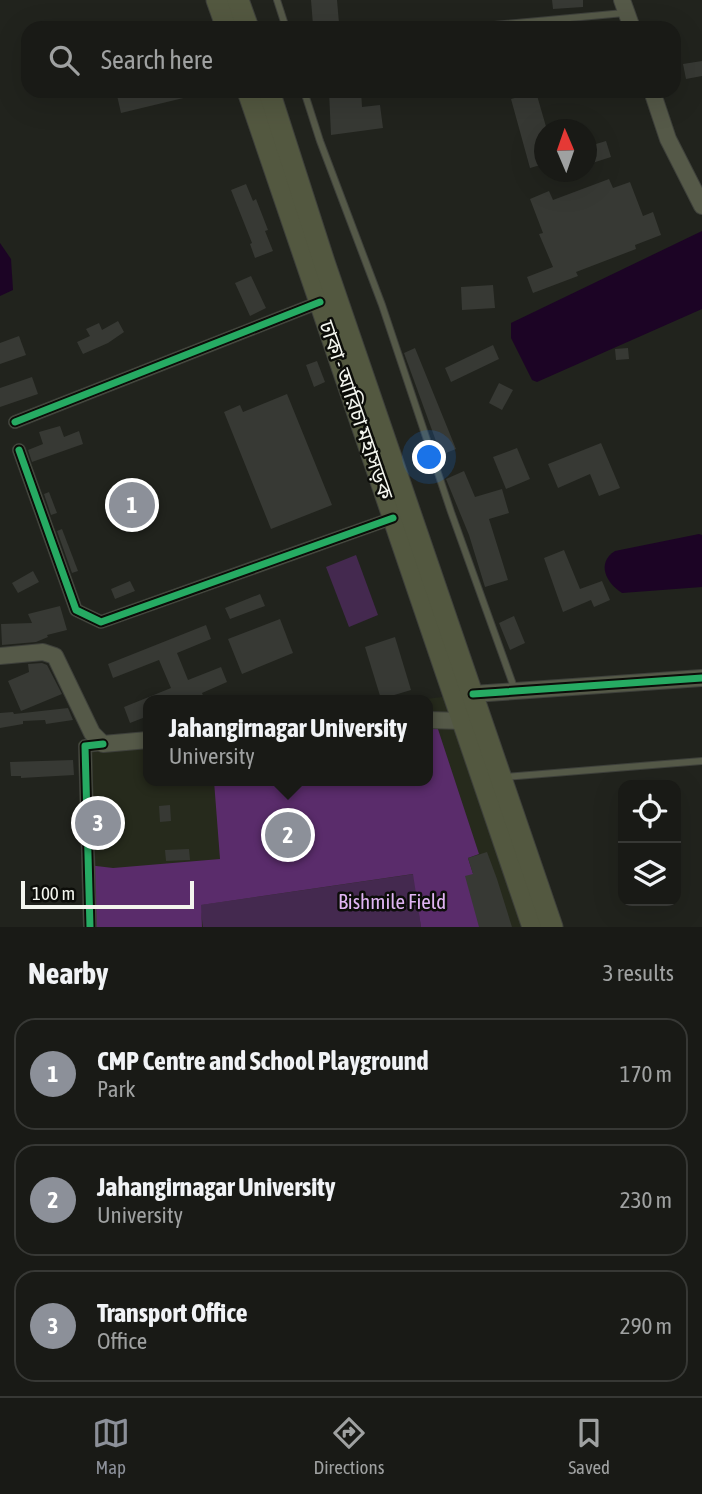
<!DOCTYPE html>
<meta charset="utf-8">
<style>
body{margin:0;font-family:"Asap Condensed","Noto Sans Bengali",sans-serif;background:#22231f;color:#f1f3f6}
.controls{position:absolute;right:21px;bottom:21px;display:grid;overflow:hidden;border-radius:14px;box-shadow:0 7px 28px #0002}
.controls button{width:63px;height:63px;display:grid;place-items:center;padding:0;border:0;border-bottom:2px solid #373835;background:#191a16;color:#f1f3f6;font:35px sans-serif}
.compass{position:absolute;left:534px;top:119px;width:63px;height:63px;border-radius:50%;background:#191a16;box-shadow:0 7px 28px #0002;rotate:358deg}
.scale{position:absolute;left:21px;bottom:18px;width:173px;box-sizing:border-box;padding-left:7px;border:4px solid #f3f5ee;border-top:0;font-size:19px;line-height:24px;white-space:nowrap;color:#f3f5ee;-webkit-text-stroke:5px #0c0d09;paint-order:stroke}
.you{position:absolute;left:430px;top:458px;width:24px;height:24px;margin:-18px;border:5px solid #fff;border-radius:50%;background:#1a73e8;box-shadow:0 0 0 10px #1a73e833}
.badge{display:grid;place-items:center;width:46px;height:46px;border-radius:50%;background:#8c9099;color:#fff;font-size:23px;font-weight:700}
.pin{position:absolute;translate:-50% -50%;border:4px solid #fff;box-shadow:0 2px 7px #0006}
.popup{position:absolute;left:143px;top:695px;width:290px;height:91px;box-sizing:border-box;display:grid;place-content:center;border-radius:14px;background:#191a16;filter:drop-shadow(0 2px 5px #0005);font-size:23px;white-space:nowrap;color:#9fa1a1}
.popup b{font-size:26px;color:#f1f3f6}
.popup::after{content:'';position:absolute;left:50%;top:100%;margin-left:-14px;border:14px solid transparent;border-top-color:#191a16}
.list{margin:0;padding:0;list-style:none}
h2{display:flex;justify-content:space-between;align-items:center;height:91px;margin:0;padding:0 28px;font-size:30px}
h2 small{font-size:23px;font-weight:400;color:#9fa1a1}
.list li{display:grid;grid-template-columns:46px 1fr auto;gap:21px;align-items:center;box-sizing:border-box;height:112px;margin:0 14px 14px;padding:0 14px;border:2px solid #373835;border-radius:21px}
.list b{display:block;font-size:26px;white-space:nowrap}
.list p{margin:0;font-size:23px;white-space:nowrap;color:#9fa1a1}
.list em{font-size:23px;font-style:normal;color:#9fa1a1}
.icon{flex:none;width:38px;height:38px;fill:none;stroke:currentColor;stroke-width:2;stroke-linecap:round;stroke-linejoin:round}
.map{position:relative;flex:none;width:702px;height:927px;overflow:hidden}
.search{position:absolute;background:#191a16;box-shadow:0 7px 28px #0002;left:21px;right:21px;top:21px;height:77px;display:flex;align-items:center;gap:18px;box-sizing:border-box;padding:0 24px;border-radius:21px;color:#9fa1a1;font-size:26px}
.sheet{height:469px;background:#191a16}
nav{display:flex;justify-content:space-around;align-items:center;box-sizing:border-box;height:98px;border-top:2px solid #373835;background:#191a16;font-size:19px;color:#9fa1a1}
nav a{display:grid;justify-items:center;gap:4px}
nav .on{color:#8c9099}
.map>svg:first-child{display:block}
.built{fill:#262a1c}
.green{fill:#44294f}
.forest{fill:#5a2c6b}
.water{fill:#1c0425}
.building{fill:#373934}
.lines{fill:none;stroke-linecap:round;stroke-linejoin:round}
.service-casing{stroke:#3e403b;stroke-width:8}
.minor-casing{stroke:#3e403b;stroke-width:14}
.tertiary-casing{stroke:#3e403b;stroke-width:18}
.trunk-casing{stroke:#3e403b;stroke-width:23}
.service{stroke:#555948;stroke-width:6}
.minor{stroke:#555948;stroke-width:12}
.tertiary{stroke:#555948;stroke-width:16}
.trunk{stroke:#535840;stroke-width:21}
.cycleway-casing{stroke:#0c0d09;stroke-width:11}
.cycleway{stroke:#26ab63;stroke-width:7}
.labels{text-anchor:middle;stroke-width:5;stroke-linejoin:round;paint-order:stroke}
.street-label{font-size:21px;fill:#f3f5ee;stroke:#0c0d09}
.park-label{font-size:21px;fill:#e0b5f3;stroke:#0c0d09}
</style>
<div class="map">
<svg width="702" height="927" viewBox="0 0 702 927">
<rect width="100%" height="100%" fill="#21231d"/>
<path class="built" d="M449,696L526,927H83L78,742L148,734V781H428V700H419Z"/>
<g class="green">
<path d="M356,555L378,615L349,627L326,567Z"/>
<path d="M414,874L421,927H203L200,905Z"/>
</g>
<path class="forest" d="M428,720H435L479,854L468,858L490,927H421L413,874L201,905L202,927H90L88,865L113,868L220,859L214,781H428Z"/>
<g class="water">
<path d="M702,231V309L537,382L532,380L511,338V323Z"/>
<path d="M0,243L11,259L13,290L0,296Z"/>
<path d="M699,534L702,535V587L622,593C606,583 596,563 615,551Z"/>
</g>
<g class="building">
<path d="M311,0H337L339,23L313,25Z"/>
<path d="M552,0H583V7L553,9Z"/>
<path d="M702,61V76L686,79L683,64Z"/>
<path d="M116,91H195L196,95L121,113Z"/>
<path d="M329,91H361L362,107L380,105L383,128L331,135Z"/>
<path d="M536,92L547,130H544V164L530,168L511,99Z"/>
<path d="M606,141L611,157L586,165V147Z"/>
<path d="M609,179L613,188L630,182L643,216L653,212L661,235L635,245L636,249L576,272L578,276L533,293L527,277L553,267L539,234L543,233L530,199L549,191L553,200Z"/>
<path d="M246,184L253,201L256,199L263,217L268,230L265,231L273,251L255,258L250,244L252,243L231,190Z"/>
<path d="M251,276L266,308L250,316L235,283Z"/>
<path d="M493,285L495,308L462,310L461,287Z"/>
<path d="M118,321L124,332L108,343L83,354L77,342L90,336L86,329L99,323L102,330Z"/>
<path d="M19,336L26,355L0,364V343Z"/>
<path d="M493,345L499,359L451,382L445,368Z"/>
<path d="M415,348L456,449L441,455L404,353Z"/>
<path d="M628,348L629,359L616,360L615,349Z"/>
<path d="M317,361L325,382L314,387L306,365Z"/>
<path d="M32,377L38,394L0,407V388Z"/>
<path d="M499,383L513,390L502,410L489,403Z"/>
<path d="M287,394L332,505L271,529L224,412L240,405L243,412Z"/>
<path d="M60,426L64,437L79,431L83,444L32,462L28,450L43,444L39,432Z"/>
<path d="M601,443L620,488L599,496L590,474L558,488L548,464Z"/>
<path d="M517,448L530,479L506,489L493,457Z"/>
<path d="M464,471L475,497L502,489L509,513L489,519L508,580L485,587L469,535L446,479Z"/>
<path d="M49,492L57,513L51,515L44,494Z"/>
<path d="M62,529L78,571L72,573L57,531Z"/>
<path d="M564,550L580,589L602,581L610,600L594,607L591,600L563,612L544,558Z"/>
<path d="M33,571L39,582L18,593L12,583Z"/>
<path d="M130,581L135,591L115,599L111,589Z"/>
<path d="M260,594L265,606L230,619L225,608Z"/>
<path d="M60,606L67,630L47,635L48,637L36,642L2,645L1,624L32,623L28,614Z"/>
<path d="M514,616L525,643L510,650L499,623Z"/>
<path d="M280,619L293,653L242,674L228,639Z"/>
<path d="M206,625L211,639L177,653L188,680L221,667L227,682L202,693L205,700H148V716L130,723L124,707L171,688L159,660L113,678L108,664Z"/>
<path d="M395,637L411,690L381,699L365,647Z"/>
<path d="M42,663L47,665L62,694L21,711L8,681L29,672L28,664Z"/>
<path d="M68,708L73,720L46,724L45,720L23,721V724L0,728V713L13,712L14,714Z"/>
<path d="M73,760L74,775L21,778V776H11L10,762Z"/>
<path d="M95,801H106L107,845L97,846Z"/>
<path d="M170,805L171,821L160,822L159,806Z"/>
<path d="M189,849L190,860L166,861L165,850Z"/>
<path d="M487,852L497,879L512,927H479L465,876L473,874L468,858Z"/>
</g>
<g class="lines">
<defs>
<g id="service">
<path d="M277,0L286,28"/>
<path d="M462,28L624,13"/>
<path d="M304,91L320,141L382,305L451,512L515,690"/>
<path d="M504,777L702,761"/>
</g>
<g id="minor">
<path d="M15,422L320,302"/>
<path d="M19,450L76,610L101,622L393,518"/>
<path d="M90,927L85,746L103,744"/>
</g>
<g id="tertiary">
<path d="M622,0L632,28"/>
<path d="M652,91L668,139L702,206"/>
<path d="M0,656L43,652L55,656L92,733L103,744L148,740"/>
<path d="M473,694L702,678"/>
<path d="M428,720L463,721"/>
</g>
<g id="trunk">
<path d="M217,0L227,28"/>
<path d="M238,0L248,28"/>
<path d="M248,91L533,927"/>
<path d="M269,91L324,262L552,927"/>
</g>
</defs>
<use href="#service" class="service-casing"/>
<use href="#minor" class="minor-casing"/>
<use href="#tertiary" class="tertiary-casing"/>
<use href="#trunk" class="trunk-casing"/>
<use href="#service" class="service"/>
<use href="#minor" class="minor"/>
<use href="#tertiary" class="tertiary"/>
<use href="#trunk" class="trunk"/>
<defs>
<g id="cycleway">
<path d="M15,422L320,302"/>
<path d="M19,450L76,610L101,622L393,518"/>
<path d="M473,694L702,678"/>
<path d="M90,927L85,746L103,744"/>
</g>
</defs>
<use href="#cycleway" class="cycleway-casing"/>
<use href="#cycleway" class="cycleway"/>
</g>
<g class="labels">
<g class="street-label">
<text transform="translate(356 410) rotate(71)" y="7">ঢাকা - আরিচা মহাসড়ক</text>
</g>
<g class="park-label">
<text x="392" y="909">Bishmile Field</text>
</g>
</g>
</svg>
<div class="controls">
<button><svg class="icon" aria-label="locate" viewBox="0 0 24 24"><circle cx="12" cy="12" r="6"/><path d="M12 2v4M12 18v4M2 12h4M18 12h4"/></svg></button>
<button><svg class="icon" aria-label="layers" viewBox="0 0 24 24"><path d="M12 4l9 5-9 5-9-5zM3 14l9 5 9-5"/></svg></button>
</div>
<svg class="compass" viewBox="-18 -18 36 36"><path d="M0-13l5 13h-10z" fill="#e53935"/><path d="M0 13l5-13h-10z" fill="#9fa1a1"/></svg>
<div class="scale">100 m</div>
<div class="you"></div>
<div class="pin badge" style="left:132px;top:505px">1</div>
<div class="pin badge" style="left:288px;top:835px">2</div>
<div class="popup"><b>Jahangirnagar University</b>University</div>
<div class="pin badge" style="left:98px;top:823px">3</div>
<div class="search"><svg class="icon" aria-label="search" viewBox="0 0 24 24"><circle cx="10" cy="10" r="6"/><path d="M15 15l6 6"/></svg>Search here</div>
</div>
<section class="sheet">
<h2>Nearby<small>3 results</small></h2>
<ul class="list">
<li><span class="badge">1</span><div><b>CMP Centre and School Playground</b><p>Park</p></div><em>170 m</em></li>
<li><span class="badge">2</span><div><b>Jahangirnagar University</b><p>University</p></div><em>230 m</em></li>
<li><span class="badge">3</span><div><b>Transport Office</b><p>Office</p></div><em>290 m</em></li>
</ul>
</section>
<nav>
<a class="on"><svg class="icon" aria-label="map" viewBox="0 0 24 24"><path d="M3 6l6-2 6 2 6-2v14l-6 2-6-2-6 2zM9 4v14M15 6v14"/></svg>Map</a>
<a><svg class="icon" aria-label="directions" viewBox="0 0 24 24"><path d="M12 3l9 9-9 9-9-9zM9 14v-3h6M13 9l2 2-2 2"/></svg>Directions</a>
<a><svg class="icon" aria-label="saved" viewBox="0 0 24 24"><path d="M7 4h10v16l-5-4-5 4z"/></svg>Saved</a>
</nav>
